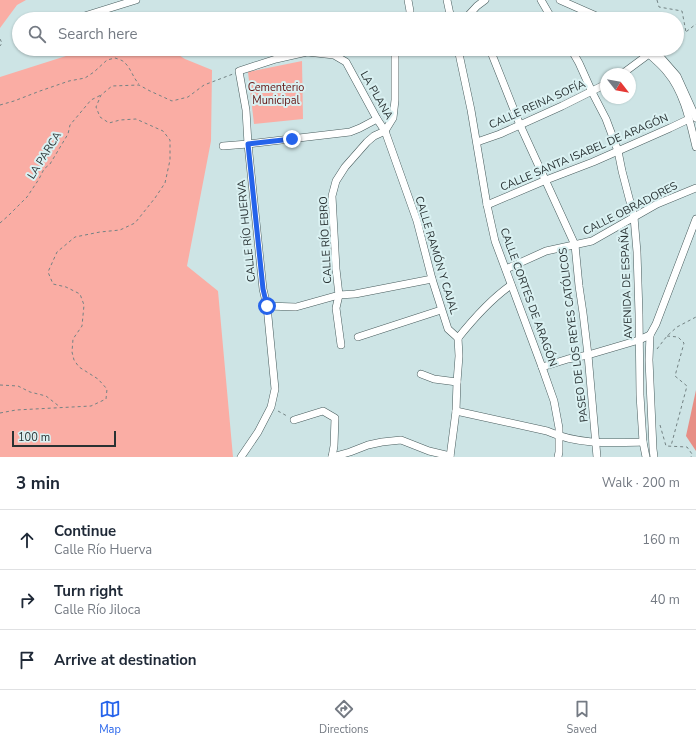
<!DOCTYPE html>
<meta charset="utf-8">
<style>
body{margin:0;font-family:"Nunito Sans",sans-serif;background:#f6f6f7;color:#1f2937}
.compass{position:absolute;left:600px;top:68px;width:36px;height:36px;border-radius:50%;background:#fff;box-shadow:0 1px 3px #0004;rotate:121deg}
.scale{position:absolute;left:12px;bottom:10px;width:104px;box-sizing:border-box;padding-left:4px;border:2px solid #293233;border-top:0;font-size:11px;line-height:14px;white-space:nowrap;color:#293233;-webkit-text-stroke:3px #daf1f2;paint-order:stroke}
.stop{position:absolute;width:12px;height:12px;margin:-9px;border:3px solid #2563eb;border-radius:50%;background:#fff}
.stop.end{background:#2563eb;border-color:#fff;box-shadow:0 1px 4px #0008}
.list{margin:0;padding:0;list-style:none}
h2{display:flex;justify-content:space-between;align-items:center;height:52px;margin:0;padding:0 16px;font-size:17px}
h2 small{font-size:13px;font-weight:400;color:#747a83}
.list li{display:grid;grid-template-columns:26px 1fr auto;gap:12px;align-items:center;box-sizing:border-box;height:60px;padding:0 16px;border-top:1px solid #e0e1e3}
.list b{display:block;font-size:15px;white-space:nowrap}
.list p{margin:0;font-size:13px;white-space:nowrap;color:#747a83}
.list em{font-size:13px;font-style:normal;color:#747a83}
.icon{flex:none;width:22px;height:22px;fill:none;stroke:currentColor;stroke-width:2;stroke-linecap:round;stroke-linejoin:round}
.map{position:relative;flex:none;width:696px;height:457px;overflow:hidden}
.search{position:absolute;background:#fff;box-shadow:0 1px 3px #0004;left:12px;right:12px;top:12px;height:44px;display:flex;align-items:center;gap:10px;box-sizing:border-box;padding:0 14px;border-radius:22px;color:#747a83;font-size:15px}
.sheet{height:232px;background:#fff}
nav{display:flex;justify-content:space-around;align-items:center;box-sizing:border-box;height:56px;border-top:1px solid #e0e1e3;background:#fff;font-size:11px;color:#747a83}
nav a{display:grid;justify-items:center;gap:2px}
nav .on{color:#2563eb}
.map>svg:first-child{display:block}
.green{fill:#faada4}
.forest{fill:#e78e85}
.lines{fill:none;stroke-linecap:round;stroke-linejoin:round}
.minor-casing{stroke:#485c5d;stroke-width:8}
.path{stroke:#738283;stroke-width:1;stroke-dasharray:3 3;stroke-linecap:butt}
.minor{stroke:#fff;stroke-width:7}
.route{stroke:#2563eb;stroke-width:5}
.labels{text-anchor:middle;stroke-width:4;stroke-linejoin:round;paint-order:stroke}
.park-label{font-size:11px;fill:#651614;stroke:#daf1f2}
.street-label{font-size:11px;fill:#293233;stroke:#daf1f2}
</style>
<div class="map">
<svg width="696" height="457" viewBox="0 0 696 457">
<rect width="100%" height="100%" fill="#cde4e5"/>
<g class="green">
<path d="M0,0H26L17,5L0,28Z"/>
<path d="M88,49H169L185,59L212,70L211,141L187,266L218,291L233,457H0V77Z"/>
<path d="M302,61L303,119L254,124L248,72Z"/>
</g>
<path class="forest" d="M696,390V451L686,436Z"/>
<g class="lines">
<defs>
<g id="minor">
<path d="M408,0L410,11L409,19"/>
<path d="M447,0L451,19"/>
<path d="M541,0L552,19"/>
<path d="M560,0L603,19"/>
<path d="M78,18L136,0"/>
<path d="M465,19L477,6L485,0"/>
<path d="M458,49L471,110L487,205L495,241L542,367L554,401L559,428V452L558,457"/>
<path d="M479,49L491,52L520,125L575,245L579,286L583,313L588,355L597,457"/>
<path d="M571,49L579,63L592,92L606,119L618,151L622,171L634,217L637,252L639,314L640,395L643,442L646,457"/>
<path d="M652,49L656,52L677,76L696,118"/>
<path d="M622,74L649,54C655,60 662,65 667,72C684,92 690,122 696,147"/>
<path d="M385,131L393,118L395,100V52L397,49"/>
<path d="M477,142L500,134L562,106L606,84"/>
<path d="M223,146L248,144L350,132L360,128L377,119"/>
<path d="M487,205L546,180L593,162L670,128L689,119"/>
<path d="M506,269L546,251L592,241L657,204L696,188"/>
<path d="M267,306L296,307L339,295L355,294L432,279"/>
<path d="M650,335L649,360L653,449L654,457"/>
<path d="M358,337L441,310"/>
<path d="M458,338C474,318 491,299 511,285"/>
<path d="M341,345L336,308L339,295L336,269L332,196L336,181L345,167L367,142L374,136L385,131"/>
<path d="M542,367L568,359L588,355L639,340L650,335L656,324L696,219"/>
<path d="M421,374L434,379L457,382"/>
<path d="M456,411L547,431C578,445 611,443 643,442"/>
<path d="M294,420L323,411L335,418L334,446L332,457"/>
<path d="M241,457L258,432L271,407L275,389L267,306L263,289L248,144L246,110L239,71L276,59L307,52L334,55L346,62L377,119L385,131L417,221L432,279L448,329L458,338L459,356L457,382L456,411L450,457"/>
<path d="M332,457L350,452L368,445L382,442L401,440L429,451L450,456"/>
</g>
</defs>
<use href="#minor" class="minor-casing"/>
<g class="path">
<path d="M657,0L659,7L682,11L686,32"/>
<path d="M0,39L2,43L0,46"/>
<path d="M677,39L696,24"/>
<path d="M0,105L14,101L40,91L69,81L85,78L94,72L107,60L115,58C118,59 122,60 124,62C131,68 133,78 139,84"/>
<path d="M0,223L8,216L27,197L39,179L44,169L50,164L68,134L70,125L91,100L101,95"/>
<path d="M667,336L678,337L684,343L675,376L687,386L671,446"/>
<path d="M657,349L667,336L677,327L696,317"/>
<path d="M0,385L18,386L30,392L46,396L60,407"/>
<path d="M278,411L287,416"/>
<path d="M0,413L16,410L91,406L106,399L107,389L98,379L79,367L74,360L72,352L73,339L82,326L84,305L80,294L66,287L53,284L48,272L57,252L75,237L100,232L120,230L135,223L155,198L165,183L170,160V140L163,131L136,119L120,120L109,123L100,117L96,107L101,95L112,86L139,85L150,91L172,101L188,97L204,85L233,74"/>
<path d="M660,425L666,446L687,447L692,454L691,457"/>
</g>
<use href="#minor" class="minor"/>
</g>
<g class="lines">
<path class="route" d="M267,306L263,289L248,144L292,139"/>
</g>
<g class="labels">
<g class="park-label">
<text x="276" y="91">Cementerio<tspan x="276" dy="13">Municipal</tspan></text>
</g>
<g class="street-label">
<text transform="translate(377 95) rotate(60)" y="4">LA PLANA</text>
<text transform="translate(537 104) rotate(-24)" y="4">CALLE REINA SOFÍA</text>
<text transform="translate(584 152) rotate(-23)" y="4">CALLE SANTA ISABEL DE ARAGÓN</text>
<text transform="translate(44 155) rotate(-58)" y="4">LA PARCA</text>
<text transform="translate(630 208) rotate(-27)" y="4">CALLE OBRADORES</text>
<text transform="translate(246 231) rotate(-96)" y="4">CALLE RÍO HUERVA</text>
<text transform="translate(325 240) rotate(-93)" y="4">CALLE RÍO EBRO</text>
<text transform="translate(437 255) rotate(73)" y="4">CALLE RAMÓN Y CAJAL</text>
<text transform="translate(626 283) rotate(-92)" y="4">AVENIDA DE ESPAÑA</text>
<text transform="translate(529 297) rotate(70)" y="4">CALLE CORTES DE ARAGÓN</text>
<text transform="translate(573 335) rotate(-97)" y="4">PASEO DE LOS REYES CATÓLICOS</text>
</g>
</g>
</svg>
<svg class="compass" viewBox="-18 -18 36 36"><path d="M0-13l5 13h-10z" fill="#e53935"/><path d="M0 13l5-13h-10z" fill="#747a83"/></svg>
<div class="scale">100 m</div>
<div class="stop" style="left:267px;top:306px"></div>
<div class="stop end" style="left:292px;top:139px"></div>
<div class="search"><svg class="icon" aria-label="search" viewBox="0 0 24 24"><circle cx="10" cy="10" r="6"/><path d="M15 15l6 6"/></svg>Search here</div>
</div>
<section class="sheet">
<h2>3 min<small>Walk · 200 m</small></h2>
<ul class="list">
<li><svg class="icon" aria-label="ahead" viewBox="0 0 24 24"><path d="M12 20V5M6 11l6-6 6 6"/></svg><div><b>Continue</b><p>Calle Río Huerva</p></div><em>160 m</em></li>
<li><svg class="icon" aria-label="right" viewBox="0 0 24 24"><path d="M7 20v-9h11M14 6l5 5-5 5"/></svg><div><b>Turn right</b><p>Calle Río Jiloca</p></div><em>40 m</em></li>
<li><svg class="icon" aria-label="arrive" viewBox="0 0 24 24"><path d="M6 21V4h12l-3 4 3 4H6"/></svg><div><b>Arrive at destination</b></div></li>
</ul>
</section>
<nav>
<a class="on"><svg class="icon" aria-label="map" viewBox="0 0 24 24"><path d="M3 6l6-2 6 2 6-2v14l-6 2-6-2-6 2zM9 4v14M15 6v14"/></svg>Map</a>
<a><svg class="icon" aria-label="directions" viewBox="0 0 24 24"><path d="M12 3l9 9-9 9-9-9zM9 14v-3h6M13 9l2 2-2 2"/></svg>Directions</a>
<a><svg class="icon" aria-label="saved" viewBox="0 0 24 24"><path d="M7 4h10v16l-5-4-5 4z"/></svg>Saved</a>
</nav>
